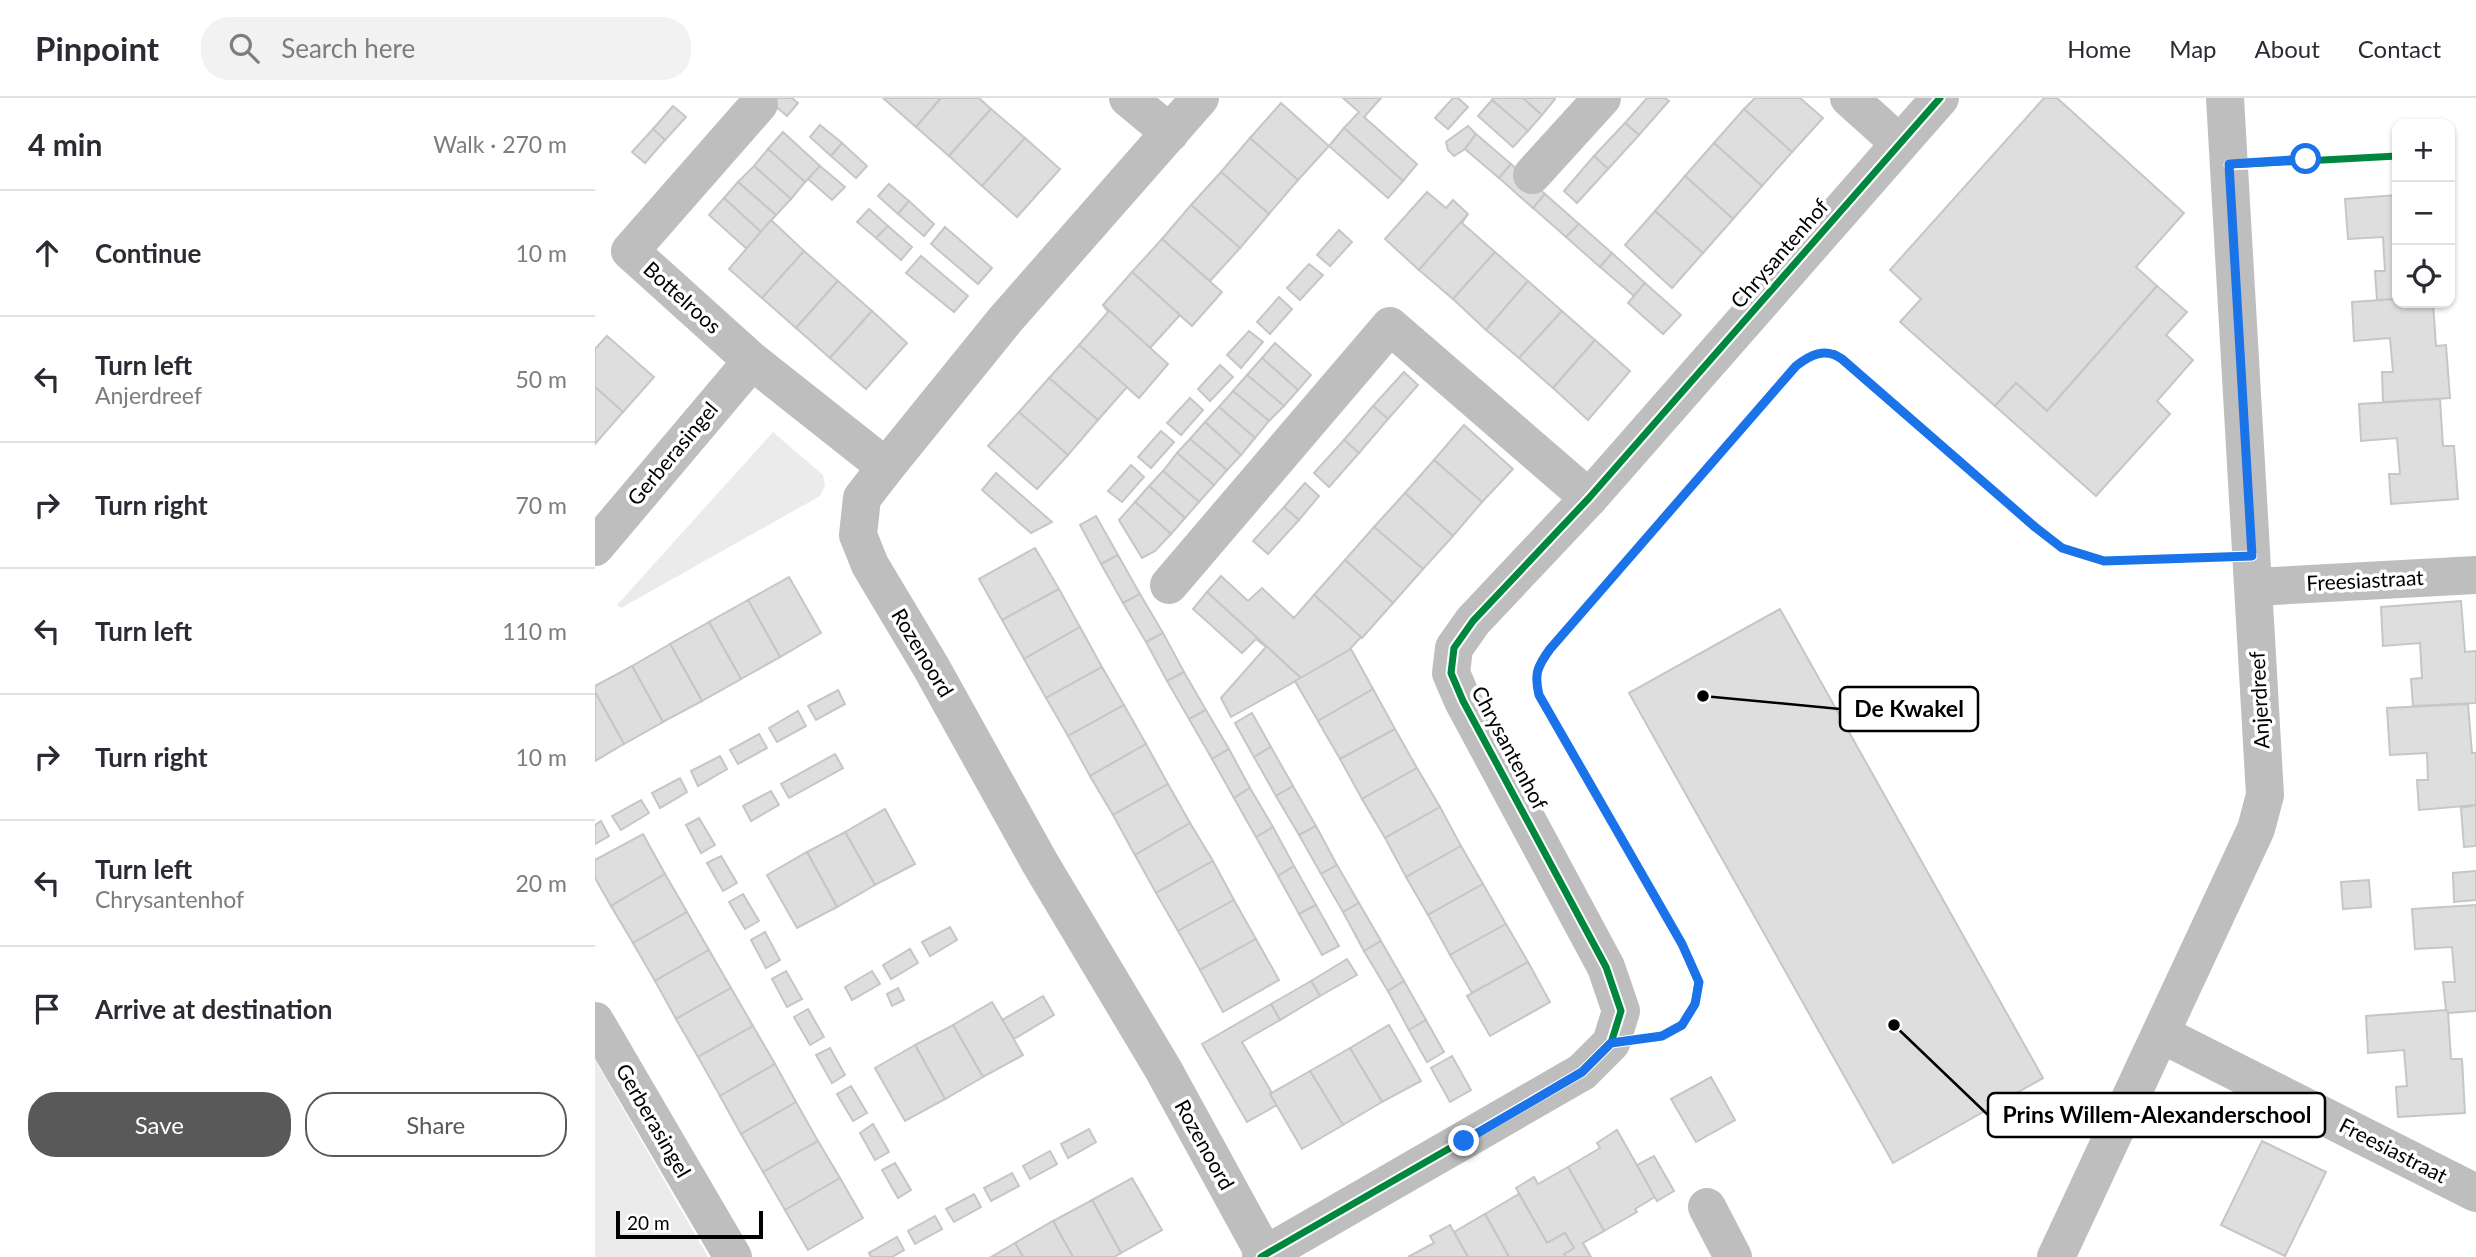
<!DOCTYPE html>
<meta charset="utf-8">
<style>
body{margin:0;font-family:Lato,sans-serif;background:#f2f2f3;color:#2b2b33}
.controls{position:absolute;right:21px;top:21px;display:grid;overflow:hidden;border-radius:14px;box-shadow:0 2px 5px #0004}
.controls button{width:63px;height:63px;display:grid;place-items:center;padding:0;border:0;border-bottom:2px solid #e1e1e2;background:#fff;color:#2b2b33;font:35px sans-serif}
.scale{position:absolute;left:21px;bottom:18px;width:147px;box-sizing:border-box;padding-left:7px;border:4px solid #000;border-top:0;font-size:19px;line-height:24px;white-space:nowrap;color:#000;-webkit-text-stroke:5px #fff;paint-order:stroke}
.stop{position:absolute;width:21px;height:21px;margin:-16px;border:5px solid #1a73e8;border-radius:50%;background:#fff}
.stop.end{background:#1a73e8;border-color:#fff;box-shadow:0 2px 7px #0008}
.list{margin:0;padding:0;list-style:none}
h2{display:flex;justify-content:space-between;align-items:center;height:91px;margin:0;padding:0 28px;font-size:30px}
h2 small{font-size:23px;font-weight:400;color:#7c7c81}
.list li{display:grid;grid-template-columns:46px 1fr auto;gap:21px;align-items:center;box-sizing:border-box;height:126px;padding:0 28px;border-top:2px solid #e1e1e2}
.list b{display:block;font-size:26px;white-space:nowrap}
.list p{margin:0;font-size:23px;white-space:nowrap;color:#7c7c81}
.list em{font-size:23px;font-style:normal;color:#7c7c81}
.actions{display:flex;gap:14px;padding:21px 28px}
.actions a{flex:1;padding:16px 0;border:2px solid #595959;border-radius:28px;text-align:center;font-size:24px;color:#595959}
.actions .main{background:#595959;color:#fff}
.icon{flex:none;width:38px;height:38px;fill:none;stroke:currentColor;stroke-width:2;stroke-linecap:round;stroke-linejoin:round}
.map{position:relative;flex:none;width:1881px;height:1159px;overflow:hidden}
header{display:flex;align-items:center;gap:42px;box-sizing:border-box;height:98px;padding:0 35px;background:#fff;border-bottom:2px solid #e1e1e2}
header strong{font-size:33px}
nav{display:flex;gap:38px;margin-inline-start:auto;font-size:24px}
.search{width:490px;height:63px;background:#f2f2f3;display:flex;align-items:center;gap:18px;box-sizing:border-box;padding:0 24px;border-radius:28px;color:#7c7c81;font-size:26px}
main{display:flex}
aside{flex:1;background:#fff}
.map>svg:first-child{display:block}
.green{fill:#ebebeb}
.building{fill:#dedede;stroke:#c6c6c6;stroke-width:2}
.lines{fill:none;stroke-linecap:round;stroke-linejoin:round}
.minor{stroke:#bebebe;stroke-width:38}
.cycleway-casing{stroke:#fff;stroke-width:11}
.cycleway{stroke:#00873e;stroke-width:7}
.route{stroke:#1a73e8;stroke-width:9}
.labels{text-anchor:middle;stroke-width:7;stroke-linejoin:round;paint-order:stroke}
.street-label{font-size:21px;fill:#000;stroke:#fff}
.leader{fill:none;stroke:#000;stroke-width:2.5}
.callout-dot{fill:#000;stroke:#fff;stroke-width:2.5}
.callout{fill:#fff;stroke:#000;stroke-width:2.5}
.callout-label{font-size:23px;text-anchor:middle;font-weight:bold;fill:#000}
</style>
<header>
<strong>Pinpoint</strong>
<div class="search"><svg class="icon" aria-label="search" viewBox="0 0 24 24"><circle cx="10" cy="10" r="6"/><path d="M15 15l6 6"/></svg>Search here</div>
<nav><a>Home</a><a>Map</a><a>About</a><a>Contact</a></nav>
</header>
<main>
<aside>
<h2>4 min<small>Walk · 270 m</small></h2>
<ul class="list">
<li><svg class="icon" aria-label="ahead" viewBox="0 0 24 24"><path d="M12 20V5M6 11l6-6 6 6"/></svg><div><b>Continue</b></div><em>10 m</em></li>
<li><svg class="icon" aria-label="left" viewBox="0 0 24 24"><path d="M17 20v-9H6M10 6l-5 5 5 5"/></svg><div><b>Turn left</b><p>Anjerdreef</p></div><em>50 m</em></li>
<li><svg class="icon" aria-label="right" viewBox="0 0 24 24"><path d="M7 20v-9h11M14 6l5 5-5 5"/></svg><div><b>Turn right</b></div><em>70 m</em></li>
<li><svg class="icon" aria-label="left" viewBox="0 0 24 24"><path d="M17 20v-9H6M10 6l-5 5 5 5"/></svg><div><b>Turn left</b></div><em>110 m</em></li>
<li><svg class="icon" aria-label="right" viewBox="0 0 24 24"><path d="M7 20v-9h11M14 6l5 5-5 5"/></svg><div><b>Turn right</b></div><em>10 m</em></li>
<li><svg class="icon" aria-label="left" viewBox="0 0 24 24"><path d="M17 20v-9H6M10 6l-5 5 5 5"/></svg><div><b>Turn left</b><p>Chrysantenhof</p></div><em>20 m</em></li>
<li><svg class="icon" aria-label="arrive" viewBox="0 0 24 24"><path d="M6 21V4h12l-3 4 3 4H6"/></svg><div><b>Arrive at destination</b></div></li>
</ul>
<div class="actions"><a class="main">Save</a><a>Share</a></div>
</aside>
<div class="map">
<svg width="1881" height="1159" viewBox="0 0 1881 1159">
<rect width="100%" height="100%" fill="#fff"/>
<g class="green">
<path d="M178,334L228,377L230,388L225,398L26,510L22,507Z"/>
<path d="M0,962L113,1159H0Z"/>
</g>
<g class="building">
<path d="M171,0H197L203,5L192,18Z"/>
<path d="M288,0H346L321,29Z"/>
<path d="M346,0H384L396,11L354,58L321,29Z"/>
<path d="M748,0H786L769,19L822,66L808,83L749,30L764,14Z"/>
<path d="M858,0H863L873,9L853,31L840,20Z"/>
<path d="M899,0H928L947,17L933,33L897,2Z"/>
<path d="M928,0H959L960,1L947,17Z"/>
<path d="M1052,0H1070L1074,3L1044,37L1030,25Z"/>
<path d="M1160,0H1205L1228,20L1197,54L1149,11Z"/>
<path d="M1449,0H1462L1589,115L1541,169L1562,188L1452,313L1421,285L1400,308L1305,224L1326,201L1295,172Z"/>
<path d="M897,2L933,33L918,49L883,18Z"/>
<path d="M686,5L734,48L703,82L655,40Z"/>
<path d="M78,8L91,19L70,42L58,31Z"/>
<path d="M396,11L430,40L387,88L354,58Z"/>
<path d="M1149,11L1197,54L1167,88L1119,45Z"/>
<path d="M1030,25L1044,37L1013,71L999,58Z"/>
<path d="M225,27L247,45L236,58L215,39Z"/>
<path d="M873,28L881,36L870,51L859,58L853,52L851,44Z"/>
<path d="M749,30L808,83L793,100L734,48Z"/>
<path d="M58,31L70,42L50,65L37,54Z"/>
<path d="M188,34L225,68L210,84L173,51Z"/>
<path d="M881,36L916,66L904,80L870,51Z"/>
<path d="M430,40L465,71L422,119L387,88Z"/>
<path d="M655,40L703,82L674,116L626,74Z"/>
<path d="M247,45L272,68L261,80L236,58Z"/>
<path d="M1119,45L1167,88L1138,121L1090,78Z"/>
<path d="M173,51L210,84L196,101L159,68Z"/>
<path d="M999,58L1013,71L982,105L969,93Z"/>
<path d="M916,66L950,96L938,110L904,80Z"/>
<path d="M159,68L196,101L181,117L143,84Z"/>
<path d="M225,68L250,89L237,102L213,81Z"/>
<path d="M626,74L674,116L645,150L596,107Z"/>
<path d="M1090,78L1138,121L1108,155L1060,113Z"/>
<path d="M143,84L181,117L166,134L129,100Z"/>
<path d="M294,86L314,103L303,116L283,98Z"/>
<path d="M832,94L851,110L858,102L873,116L824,172L790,141Z"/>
<path d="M950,96L984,126L971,139L938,110Z"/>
<path d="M1802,97V201L1782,202L1780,173H1790L1788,139L1753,141L1750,101Z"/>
<path d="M129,100L166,134L152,151L114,117Z"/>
<path d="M314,103L339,126L329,138L303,116Z"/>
<path d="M596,107L645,150L615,183L567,141Z"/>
<path d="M274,111L293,128L281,140L262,124Z"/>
<path d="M1060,113L1108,155L1077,190L1030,147Z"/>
<path d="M873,116L867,125L900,154L858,201L824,172Z"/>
<path d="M176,122L209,153L167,200L134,171Z"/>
<path d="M984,126L1017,155L1005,169L971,139Z"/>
<path d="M293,128L317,149L306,162L281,140Z"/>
<path d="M350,129L397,170L383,186L336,146Z"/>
<path d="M744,132L757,144L735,168L722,157Z"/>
<path d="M567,141L627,194L597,228L537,174Z"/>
<path d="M209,153L243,183L201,230L167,200Z"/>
<path d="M900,154L933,183L891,232L858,201Z"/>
<path d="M1017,155L1050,185L1039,198L1005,169Z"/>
<path d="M326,158L373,198L359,214L311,175Z"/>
<path d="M714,166L728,177L705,202L692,190Z"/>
<path d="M537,174L585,217L555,250L508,207Z"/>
<path d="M243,183L277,213L235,260L201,230Z"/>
<path d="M933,183L967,213L924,260L891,232Z"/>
<path d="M1050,185L1086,217L1068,236L1033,205Z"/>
<path d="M1562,188L1592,214L1571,237L1598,262L1562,303L1575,316L1501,398L1400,308L1421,285L1452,313Z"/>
<path d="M684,199L697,211L675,236L662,224Z"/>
<path d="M1802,201V205H1838L1841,248L1851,247L1855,300L1788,304L1787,274H1798L1795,240L1759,243L1757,204Z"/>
<path d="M508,207L573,266L544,300L484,247L513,214Z"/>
<path d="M277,213L312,245L271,291L235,260Z"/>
<path d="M967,213L1000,242L958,290L924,260Z"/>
<path d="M654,233L668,244L646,270L632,257Z"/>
<path d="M12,238L59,279L28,314L0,289V251Z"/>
<path d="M1000,242L1035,273L993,322L958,290Z"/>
<path d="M680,245L716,277L703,292L667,260Z"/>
<path d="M484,247L532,289L503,322L454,280Z"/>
<path d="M667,260L703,292L689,308L652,277Z"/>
<path d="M625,267L638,279L615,303L603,291Z"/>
<path d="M809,274L823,287L793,321L778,308Z"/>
<path d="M652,277L689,308L674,323L638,293Z"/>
<path d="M454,280L503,322L473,357L424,314Z"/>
<path d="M0,289L28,314L0,346Z"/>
<path d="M638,293L674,323L660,340L624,309Z"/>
<path d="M595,300L608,312L586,337L572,325Z"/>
<path d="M1845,301L1848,348H1859L1863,401L1796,406L1794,376H1805L1802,340L1766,343L1764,306Z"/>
<path d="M778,308L793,321L764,355L749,342Z"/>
<path d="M624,309L660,340L646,357L610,324Z"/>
<path d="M424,314L473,357L442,391L393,348Z"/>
<path d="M610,324L646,357L632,372L595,341Z"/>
<path d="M869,327L918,371L887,404L839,362Z"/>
<path d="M566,333L579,344L556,370L543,359Z"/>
<path d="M595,341L632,372L619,387L582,355Z"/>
<path d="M749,342L764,355L734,389L719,375Z"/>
<path d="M582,355L619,387L604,404L568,373Z"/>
<path d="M839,362L887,404L858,438L810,395Z"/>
<path d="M536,367L549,379L527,404L513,393Z"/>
<path d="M568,373L604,404L590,420L554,388Z"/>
<path d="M401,375L457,424L436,435L387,392Z"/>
<path d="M710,385L724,398L704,422L689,409Z"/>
<path d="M554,388L590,420L576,436L540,404Z"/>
<path d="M810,395L858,438L828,471L779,429Z"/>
<path d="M540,404L576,436L560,453L547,460L524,422Z"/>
<path d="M689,409L704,422L673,456L658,443Z"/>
<path d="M501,418L523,457L506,466L485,427Z"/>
<path d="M779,429L828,471L798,505L750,462Z"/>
<path d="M440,450L464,491L407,522L384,481Z"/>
<path d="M523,457L545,496L528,505L506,466Z"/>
<path d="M750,462L798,505L767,540L719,497Z"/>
<path d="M626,478L653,503L667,490L699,520L719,497L766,539L754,552L706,580L612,494Z"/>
<path d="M194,479L226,535L185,559L153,502Z"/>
<path d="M464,491L485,529L429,561L407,522Z"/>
<path d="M612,494L706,580L636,619L626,600L671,549L661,541L647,555L598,511Z"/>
<path d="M545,496L568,535L551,544L528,505Z"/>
<path d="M153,502L185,559L146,581L114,524Z"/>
<path d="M1866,503L1870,554L1881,553V605L1818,608L1816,581L1827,580L1825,545L1788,548L1786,509Z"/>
<path d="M1185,511L1448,980L1298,1065L1034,595Z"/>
<path d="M114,524L146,581L107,603L75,546Z"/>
<path d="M485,529L507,569L451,600L429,561Z"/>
<path d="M568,535L589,574L572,583L551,544Z"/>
<path d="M75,546L107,603L68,624L37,568Z"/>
<path d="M756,551L778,591L723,623L700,583Z"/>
<path d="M37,568L68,624L29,646L0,594V588Z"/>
<path d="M507,569L529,607L473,638L451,600Z"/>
<path d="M589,574L611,612L594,621L572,583Z"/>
<path d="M778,591L800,631L745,661L723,623Z"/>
<path d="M243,592L250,606L221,622L213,608Z"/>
<path d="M0,594L29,646L0,663Z"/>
<path d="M1873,606L1877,655H1881V707L1824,712L1822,682H1833L1832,655L1795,657L1792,610Z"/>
<path d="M529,607L551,646L495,678L473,638Z"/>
<path d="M611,612L634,651L617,661L594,621Z"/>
<path d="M203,613L211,628L182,644L174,630Z"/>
<path d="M657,615L676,649L659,659L640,625Z"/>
<path d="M800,631L822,670L767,701L745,661Z"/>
<path d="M164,636L172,650L143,666L135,652Z"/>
<path d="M551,646L573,686L518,717L495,678Z"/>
<path d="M676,649L698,688L681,698L659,659Z"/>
<path d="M634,651L655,690L639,700L617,661Z"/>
<path d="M240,656L248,670L194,700L186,686Z"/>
<path d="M125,658L132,671L103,688L96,673Z"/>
<path d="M822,670L845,709L790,740L767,701Z"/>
<path d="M85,680L92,694L65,710L57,695Z"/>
<path d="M573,686L595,725L540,757L518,717Z"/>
<path d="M698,688L721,728L704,737L681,698Z"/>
<path d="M655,690L678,729L661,739L639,700Z"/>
<path d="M176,693L184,707L156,723L148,708Z"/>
<path d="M46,702L54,715L26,732L17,718Z"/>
<path d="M1881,707V748L1869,749L1866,710Z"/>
<path d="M845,709L866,748L811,779L790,740Z"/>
<path d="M290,711L320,766L280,787L250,734Z"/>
<path d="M104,720L120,747L106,755L91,727Z"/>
<path d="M6,723L14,738L0,746V727Z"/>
<path d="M595,725L618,763L561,795L540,757Z"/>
<path d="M721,728L742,767L726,776L704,737Z"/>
<path d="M678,729L699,768L683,778L661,739Z"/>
<path d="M250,734L280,787L242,809L212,754Z"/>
<path d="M48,736L70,776L16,808L0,780V762Z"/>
<path d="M866,748L888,786L833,817L811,779Z"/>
<path d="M212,754L242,809L202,830L172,777Z"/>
<path d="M126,758L142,785L128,793L112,765Z"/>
<path d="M618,763L639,802L583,833L561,795Z"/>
<path d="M742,767L764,805L748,814L726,776Z"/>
<path d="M699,768L721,807L704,816L683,778Z"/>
<path d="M1881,773V802L1859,804L1858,775Z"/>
<path d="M70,776L92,814L38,845L16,808Z"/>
<path d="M1774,782L1776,809L1748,811L1746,784Z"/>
<path d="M888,786L911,826L855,857L833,817Z"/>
<path d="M148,796L164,823L150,831L134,804Z"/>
<path d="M639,802L661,841L605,872L583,833Z"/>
<path d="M764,805L786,843L769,853L748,814Z"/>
<path d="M721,807L744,848L727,857L704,816Z"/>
<path d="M1881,807V913L1853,915L1851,912L1848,884H1860L1857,849L1820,851L1817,811Z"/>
<path d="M92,814L114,852L60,883L38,845Z"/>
<path d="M911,826L933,864L877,895L855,857Z"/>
<path d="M355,829L362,842L335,858L327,844Z"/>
<path d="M170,834L185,862L171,870L156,842Z"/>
<path d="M661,841L684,882L628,914L605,872Z"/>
<path d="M786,843L809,883L793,893L769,853Z"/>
<path d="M315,851L323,865L296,881L288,867Z"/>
<path d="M114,852L136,890L81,921L60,883Z"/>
<path d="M752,861L762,877L725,898L716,883Z"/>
<path d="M933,864L955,904L895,938L872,898Z"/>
<path d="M191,873L207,901L192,909L177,881Z"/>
<path d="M277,873L285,886L257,902L250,889Z"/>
<path d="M716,883L725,898L685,922L676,906Z"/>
<path d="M809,883L831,922L814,932L793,893Z"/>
<path d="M136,890L158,928L103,959L81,921Z"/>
<path d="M303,890L309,902L297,908L292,896Z"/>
<path d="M448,898L459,917L419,941L407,922Z"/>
<path d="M397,904L428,957L388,979L358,927Z"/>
<path d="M676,906L685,922L647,944L677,995L675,996L682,1007L652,1024L607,946Z"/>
<path d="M213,911L229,939L215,947L199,919Z"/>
<path d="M1851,912L1853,914L1856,961H1867L1870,1015L1803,1019L1801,989L1812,988L1809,952L1773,955L1771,918Z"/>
<path d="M831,922L849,954L832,964L814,932Z"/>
<path d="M358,927L388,979L350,1001L320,947Z"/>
<path d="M794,927L826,983L787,1004L755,950Z"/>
<path d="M158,928L180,966L125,998L103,959Z"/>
<path d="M320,947L350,1001L310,1023L280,970Z"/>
<path d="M235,950L250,977L237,985L221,957Z"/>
<path d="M755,950L787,1004L748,1027L715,973Z"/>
<path d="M857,958L876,992L855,1004L836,970Z"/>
<path d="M180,966L201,1004L146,1036L125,998Z"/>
<path d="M715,973L748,1027L707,1051L675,996Z"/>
<path d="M1116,979L1140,1022L1101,1044L1076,1001Z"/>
<path d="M256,988L272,1015L258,1023L242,996Z"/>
<path d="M201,1004L223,1043L168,1074L146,1036Z"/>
<path d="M278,1026L294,1054L280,1062L265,1035Z"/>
<path d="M494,1031L501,1044L473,1060L466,1046Z"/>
<path d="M1022,1032L1060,1099L1040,1111L1042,1114L1009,1133L973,1069L1005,1050L1002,1045Z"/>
<path d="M223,1043L245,1080L190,1112L168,1074Z"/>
<path d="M1667,1043L1731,1074L1690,1158L1626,1127Z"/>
<path d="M455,1053L462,1066L435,1081L428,1068Z"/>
<path d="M1059,1058L1079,1093L1062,1103L1042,1067Z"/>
<path d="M300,1065L316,1092L303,1100L287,1072Z"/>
<path d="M973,1069L1009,1133L988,1145L996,1159H971L969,1156L979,1150L970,1135L952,1145L921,1090L939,1079L943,1086Z"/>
<path d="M417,1075L424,1088L396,1103L389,1090Z"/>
<path d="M245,1080L268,1120L213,1152L190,1112Z"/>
<path d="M537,1080L567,1132L526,1155L497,1102Z"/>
<path d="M379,1096L386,1109L359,1124L351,1111Z"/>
<path d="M924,1096L952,1145L970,1135L979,1150L969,1156L971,1159H914L890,1116Z"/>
<path d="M497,1102L526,1155L519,1159H478L458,1123Z"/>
<path d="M890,1116L914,1159H873L859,1134Z"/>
<path d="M340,1118L347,1131L320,1146L313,1133Z"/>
<path d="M458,1123L478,1159H428L420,1145Z"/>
<path d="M855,1127L873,1159H813L839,1145L835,1138Z"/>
<path d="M302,1139L309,1152L297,1159H276L274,1155Z"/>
<path d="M420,1145L428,1159H396Z"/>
</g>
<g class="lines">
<g class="minor">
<path d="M533,0L575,35"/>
<path d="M605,0L410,222L291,369L267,400L263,437L275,467L336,569L445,765L568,971L671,1159"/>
<path d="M1254,0L1304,45"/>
<path d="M164,6L35,153L157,263L291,369"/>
<path d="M937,77L1007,0"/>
<path d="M0,449L157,263"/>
<path d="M574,487L795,228L994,400"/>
<path d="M1659,489L1881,477"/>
<path d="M0,923L138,1159"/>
<path d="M1566,936L1881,1095"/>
<path d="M1112,1109L1138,1159"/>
<path d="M666,1159L987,974L1016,945L1026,913L1011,869L868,603L856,575L859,550L878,523L994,400L1345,0"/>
<path d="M1461,1159L1661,731L1670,697L1630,0"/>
</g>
<defs>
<g id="cycleway">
<path d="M1634,67L1802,58"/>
<path d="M1016,945L1067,938L1088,927L1100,906L1103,884L1087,846L944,597C939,575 942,569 955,551L1201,268C1214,258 1224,253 1240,256L1440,429L1467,450L1509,463L1657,458"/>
<path d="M666,1159L987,974L1016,945L1026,913L1011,869L868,603L856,575L859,550L878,523L994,400L1345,0"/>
</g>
</defs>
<use href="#cycleway" class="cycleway-casing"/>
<use href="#cycleway" class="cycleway"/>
</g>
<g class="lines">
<path class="route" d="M869,1043L987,974L1016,945L1067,938L1087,927L1100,906L1104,884L1087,846L944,597C939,576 942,569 955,551L1201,268C1215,257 1230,249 1247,261L1440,429L1467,450L1509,463L1657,458L1634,66L1711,61"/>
</g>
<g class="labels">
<g class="street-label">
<text transform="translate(1185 156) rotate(-49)" y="7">Chrysantenhof</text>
<text transform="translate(87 200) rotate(42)" y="7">Bottelroos</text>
<text transform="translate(78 356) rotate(-50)" y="7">Gerberasingel</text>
<text transform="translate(1770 483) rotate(-3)" y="7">Freesiastraat</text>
<text transform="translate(327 555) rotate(59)" y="7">Rozenoord</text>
<text transform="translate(1665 602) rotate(-93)" y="7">Anjerdreef</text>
<text transform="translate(914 650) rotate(62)" y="7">Chrysantenhof</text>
<text transform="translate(58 1023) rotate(60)" y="7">Gerberasingel</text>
<text transform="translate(609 1047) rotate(61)" y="7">Rozenoord</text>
<text transform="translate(1798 1053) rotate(27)" y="7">Freesiastraat</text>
</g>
</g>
<path class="leader" d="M1108 598L1245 611M1299 927L1393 1017"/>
<g class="callout-dot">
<circle cx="1108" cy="598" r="7"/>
<circle cx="1299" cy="927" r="7"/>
</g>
<g class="callout">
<rect x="1245" y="589" width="138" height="44" rx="7"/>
<rect x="1393" y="995" width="337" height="44" rx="7"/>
</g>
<g class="callout-label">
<text x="1314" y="619">De Kwakel</text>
<text x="1562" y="1025">Prins Willem-Alexanderschool</text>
</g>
</svg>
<div class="controls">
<button>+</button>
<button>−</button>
<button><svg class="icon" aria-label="locate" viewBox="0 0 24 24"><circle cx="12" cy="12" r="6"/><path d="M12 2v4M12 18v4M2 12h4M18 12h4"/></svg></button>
</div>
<div class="scale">20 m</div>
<div class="stop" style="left:1711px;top:61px"></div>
<div class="stop end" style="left:869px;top:1043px"></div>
</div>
</main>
